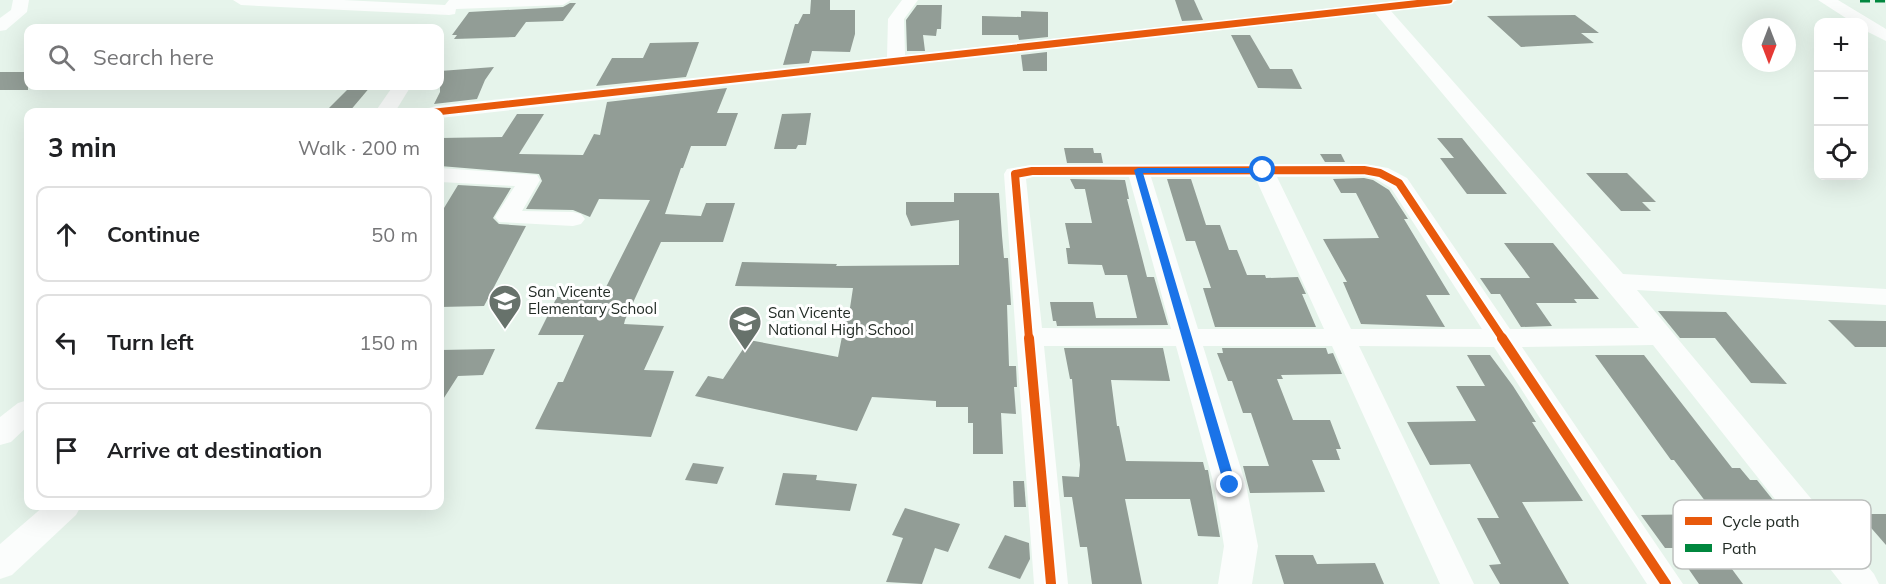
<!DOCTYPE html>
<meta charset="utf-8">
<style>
body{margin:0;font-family:Mulish,sans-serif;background:#f2f2f2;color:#202124}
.controls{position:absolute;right:18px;top:18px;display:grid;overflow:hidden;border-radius:12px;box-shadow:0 6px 24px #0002}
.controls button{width:54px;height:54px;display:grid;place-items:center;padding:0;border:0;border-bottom:2px solid #e0e0e0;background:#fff;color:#202124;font:30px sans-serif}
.compass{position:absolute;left:1742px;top:18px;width:54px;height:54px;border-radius:50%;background:#fff;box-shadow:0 6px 24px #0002;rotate:180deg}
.stop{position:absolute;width:18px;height:18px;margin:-14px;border:4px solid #1a73e8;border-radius:50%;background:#fff}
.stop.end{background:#1a73e8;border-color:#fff;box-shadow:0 2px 6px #0008}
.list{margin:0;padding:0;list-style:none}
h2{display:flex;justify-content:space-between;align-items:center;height:78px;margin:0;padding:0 24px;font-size:26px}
h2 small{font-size:20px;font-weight:400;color:#757577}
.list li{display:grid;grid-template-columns:39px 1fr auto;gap:18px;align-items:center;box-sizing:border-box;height:96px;margin:0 12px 12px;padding:0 12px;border:2px solid #e0e0e0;border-radius:12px}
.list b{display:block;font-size:22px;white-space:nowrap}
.list em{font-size:20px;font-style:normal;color:#757577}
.icon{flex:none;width:33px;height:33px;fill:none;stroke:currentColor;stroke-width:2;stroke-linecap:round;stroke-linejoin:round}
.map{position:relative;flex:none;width:1886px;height:584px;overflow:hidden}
.search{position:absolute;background:#fff;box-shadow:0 6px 24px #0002;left:24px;top:24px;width:420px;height:66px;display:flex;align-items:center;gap:15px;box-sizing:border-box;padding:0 21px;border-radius:12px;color:#757577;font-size:22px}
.panel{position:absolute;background:#fff;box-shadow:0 6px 24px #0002;left:24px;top:108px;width:420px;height:402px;border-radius:12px}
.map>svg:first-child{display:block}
.building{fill:#929d96}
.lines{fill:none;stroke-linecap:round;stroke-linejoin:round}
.minor{fill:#fbfdfc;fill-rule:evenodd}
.quiet{stroke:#00873e;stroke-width:5;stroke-dasharray:10 5;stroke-linecap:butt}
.cycleway-far2-casing{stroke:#fff;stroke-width:10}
.cycleway-far1-casing{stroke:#fff;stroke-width:12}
.cycleway-casing{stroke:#fff;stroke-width:14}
.cycleway-far2{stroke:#e8590c;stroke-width:7}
.cycleway-far1{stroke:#e8590c;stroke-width:8}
.cycleway{stroke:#e8590c;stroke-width:10}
.route{fill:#1a73e8}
.labels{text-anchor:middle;stroke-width:6;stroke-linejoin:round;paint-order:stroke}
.poi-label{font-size:15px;fill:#232c26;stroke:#fff;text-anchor:start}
.key{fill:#fff;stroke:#bdc0be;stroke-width:1.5}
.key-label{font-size:16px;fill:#232c26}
</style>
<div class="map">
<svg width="1886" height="584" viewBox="0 0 1886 584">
<rect width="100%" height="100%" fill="#e6f4eb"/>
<g class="building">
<path d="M811,0H830V10H855V34L850,52L812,51L809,63L783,65L795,24H798L803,14H810Z"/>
<path d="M1175,0H1194L1203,20L1182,21Z"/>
<path d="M570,3H576L563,21L526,22L515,37L454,39L457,35H452L469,12L563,7Z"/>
<path d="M917,5H942L941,29H937L936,36L923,35L925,51H907L906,20Z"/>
<path d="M1021,11L1048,12V37L1019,40L1018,35H982V16L1021,17Z"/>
<path d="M1575,15L1599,33H1581L1594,43L1521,47L1487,16Z"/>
<path d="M1231,35H1250L1270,69H1292L1302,89L1258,88Z"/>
<path d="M699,42L686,77L596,86L612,58H643L650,43Z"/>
<path d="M1047,52V71H1023L1021,55Z"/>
<path d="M494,67L485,80L477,99L434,104L440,92V71Z"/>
<rect x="0" y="72" width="28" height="18"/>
<path d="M351,86H371L349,112H325Z"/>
<path d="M727,88L717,113H738L726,146H691L683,168H681L665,214L701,216L706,203H735L723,242H661L625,320L624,324L664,326L644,370L674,371L651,437L535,429L558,382H563L584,335H538L557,297H601L650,200L599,199L590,217L573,210L526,209L542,181L539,174L440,166V138L502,137L517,114H544L519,154L583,155L594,134L600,135L607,102Z"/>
<path d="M811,113L806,145H798L796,149H774L782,114Z"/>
<path d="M1437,138H1462L1507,194H1467L1440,158H1454Z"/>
<path d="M1064,148H1093L1094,153H1101L1103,163H1067Z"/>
<path d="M1320,154H1341L1345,162H1325Z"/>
<path d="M1586,173H1627L1656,202H1642L1651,211H1621Z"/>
<path d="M1364,178L1373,180L1389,190L1408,219H1404L1450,295H1426L1445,327L1361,324L1343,282H1347L1323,239L1379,238L1356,193H1341L1333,179Z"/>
<path d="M1070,179L1125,180L1129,199H1127L1147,277H1154L1168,325L1057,326L1056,321H1053L1050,302H1093L1096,318H1137L1127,275H1105L1102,265L1068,264L1066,248H1070L1065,223H1092L1085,189H1075Z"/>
<path d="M1167,179H1191L1206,225H1220L1229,250H1237L1247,275H1265L1266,278L1298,277L1306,294H1302L1316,327H1215L1203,288H1211L1195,241H1186Z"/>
<path d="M458,185L511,188L493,218L499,224L526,226L484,306L440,307V208H444Z"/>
<path d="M954,193H999L1002,236L1004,258H1008L1011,305H1007L1009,366H1016L1017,387H1014L1016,414L1001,413L1003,454H973V423H968V407H936V401L872,397L857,431L695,396L708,376L723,379L749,340L838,357L845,321H848L853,288L735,286L742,262L837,264L836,266L959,265V220L911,226L906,214V202H954Z"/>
<path d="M1504,243H1553L1599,299H1574L1577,303H1536L1552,326L1521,327L1500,294H1491L1480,278H1530Z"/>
<path d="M1658,311L1726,312L1787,384L1751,383L1715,338H1680Z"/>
<path d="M1828,320L1886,321V347H1855Z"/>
<path d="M1064,348H1163L1170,381L1111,380L1117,426H1119L1126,461L1203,462L1205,470H1208L1220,537L1198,536L1190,499H1125L1142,584H1092L1087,547H1080L1072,497H1064L1062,476L1079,477L1080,465L1072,379H1070Z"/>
<path d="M1222,348H1326L1328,354L1333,353L1342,374L1281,375L1283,379H1277L1293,420H1330L1341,449H1336L1340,460H1312L1325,492L1250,493L1243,466H1269L1251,413H1243L1232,381H1228L1217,353H1223Z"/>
<path d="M495,349L483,375L458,376L440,404V350Z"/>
<path d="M1467,355H1490L1513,386L1536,422H1532L1583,501L1522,502L1569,584H1500L1489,565L1501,564L1477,518H1499L1470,464L1430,465L1407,422L1476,421L1456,386H1485Z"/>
<path d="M1595,355H1644L1732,468H1740L1750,480H1757L1781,510H1770L1807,555L1723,557L1743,584H1699L1674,548H1665L1641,515L1715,514L1674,460H1671Z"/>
<path d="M693,463L724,467L717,484L685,480Z"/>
<path d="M783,473L817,475L816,480L857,484L850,511L775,505Z"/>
<path d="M1013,481H1024L1026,507H1014Z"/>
<path d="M905,508L960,524L948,552L935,548L922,584L886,582L903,538L892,535Z"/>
<path d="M1859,514H1886V545Z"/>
<path d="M1005,535L1029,543L1030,559L1020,579L988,568Z"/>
<path d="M1275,555H1313L1317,564L1375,563L1384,584H1284Z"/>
</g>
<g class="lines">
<g class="minor">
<path d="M13,0H29L27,12L6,30L0,31V18L11,10Z"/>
<path d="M233,0H343L445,5L449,0H571L563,5L456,9L455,14L449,15L241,5Z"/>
<path d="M902,0H918L904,19L905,55L1405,0H1457L1449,5L1391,11L1623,274L1886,289V305L1637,290L1874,574L1879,584H1842L1653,345L1522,347L1683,584H1647L1494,347L1359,346L1474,584H1440L1332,346H1203L1246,485L1258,546L1252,584H1218L1224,546L1214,485L1176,346H1044L1068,584H1034L1004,174L1007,169L1032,165L1364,164L1388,168L1407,178L1510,329L1639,328L1375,13L440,118V112H426L429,108L436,106L887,57L888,19ZM1364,176L1374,178L1391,188L1482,329H1351L1277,177ZM1032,177H1129L1171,329L1042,328L1026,179ZM1151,177H1255L1324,329H1198Z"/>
<path d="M1818,0H1838L1886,29V41L1864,30V22H1852Z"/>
<path d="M393,86H411L395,112H375Z"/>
<path d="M440,168L537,175L540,180L522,211L573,212L581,214L585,219L581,224L573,226L499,222L495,217L515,186L440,182Z"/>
<path d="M28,400V426L11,442L0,445V417L18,403Z"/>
<path d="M44,506H81L76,515L12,575L0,579V544Z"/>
</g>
<path class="quiet" d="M1860,0H1886"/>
<defs>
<path id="cycleway-far2" d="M436,112L1449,0"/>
<path id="cycleway-far1" d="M1029,339L1015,174L1032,171L1364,170L1380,173L1399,183L1503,339"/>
<g id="cycleway">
<path d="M1029,338L1051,584"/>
<path d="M1502,338L1666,584"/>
</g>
</defs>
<use href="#cycleway-far2" class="cycleway-far2-casing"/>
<use href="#cycleway-far1" class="cycleway-far1-casing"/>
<use href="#cycleway" class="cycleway-casing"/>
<use href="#cycleway-far2" class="cycleway-far2"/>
<use href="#cycleway-far1" class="cycleway-far1"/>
<use href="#cycleway" class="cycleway"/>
</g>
<path class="route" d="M1138,168H1263L1267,170L1263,173H1143L1236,485L1230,490L1224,485L1134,170Z"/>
<defs>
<symbol id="school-pin" viewBox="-11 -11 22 30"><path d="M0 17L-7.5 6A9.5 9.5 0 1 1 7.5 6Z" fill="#67726b" stroke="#fff"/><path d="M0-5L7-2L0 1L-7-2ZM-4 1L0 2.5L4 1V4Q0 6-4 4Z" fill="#fff"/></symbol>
</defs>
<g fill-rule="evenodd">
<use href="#school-pin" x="486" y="282" width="38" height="52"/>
<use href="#school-pin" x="726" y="303" width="38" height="52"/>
</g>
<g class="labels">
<g class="poi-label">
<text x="528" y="297">San Vicente<tspan x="528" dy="17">Elementary School</tspan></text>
<text x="768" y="318">San Vicente<tspan x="768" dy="17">National High School</tspan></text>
</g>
</g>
<rect x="1673" y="500" width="198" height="69" rx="9" class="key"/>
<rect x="1685" y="517" width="27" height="8" fill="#e8590c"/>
<rect x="1685" y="544" width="27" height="8" fill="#00873e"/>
<g class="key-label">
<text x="1722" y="527">Cycle path</text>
<text x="1722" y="554">Path</text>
</g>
</svg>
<div class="controls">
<button>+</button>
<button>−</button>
<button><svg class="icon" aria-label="locate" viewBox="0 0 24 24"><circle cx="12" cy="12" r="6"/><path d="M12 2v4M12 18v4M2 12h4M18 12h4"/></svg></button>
</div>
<svg class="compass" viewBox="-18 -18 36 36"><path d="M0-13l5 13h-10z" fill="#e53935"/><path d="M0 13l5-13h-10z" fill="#757577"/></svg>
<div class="stop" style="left:1263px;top:170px"></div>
<div class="stop end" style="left:1230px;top:485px"></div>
<div class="search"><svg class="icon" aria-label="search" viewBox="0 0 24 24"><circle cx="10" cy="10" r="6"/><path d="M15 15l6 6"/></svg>Search here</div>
<section class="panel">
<h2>3 min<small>Walk · 200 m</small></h2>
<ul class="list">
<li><svg class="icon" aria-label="ahead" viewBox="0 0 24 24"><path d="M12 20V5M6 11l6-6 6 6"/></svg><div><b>Continue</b></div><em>50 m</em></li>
<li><svg class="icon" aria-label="left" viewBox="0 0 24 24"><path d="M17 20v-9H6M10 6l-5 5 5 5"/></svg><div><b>Turn left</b></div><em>150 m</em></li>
<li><svg class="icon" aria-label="arrive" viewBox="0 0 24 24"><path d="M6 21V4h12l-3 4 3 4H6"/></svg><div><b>Arrive at destination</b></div></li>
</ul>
</section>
</div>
